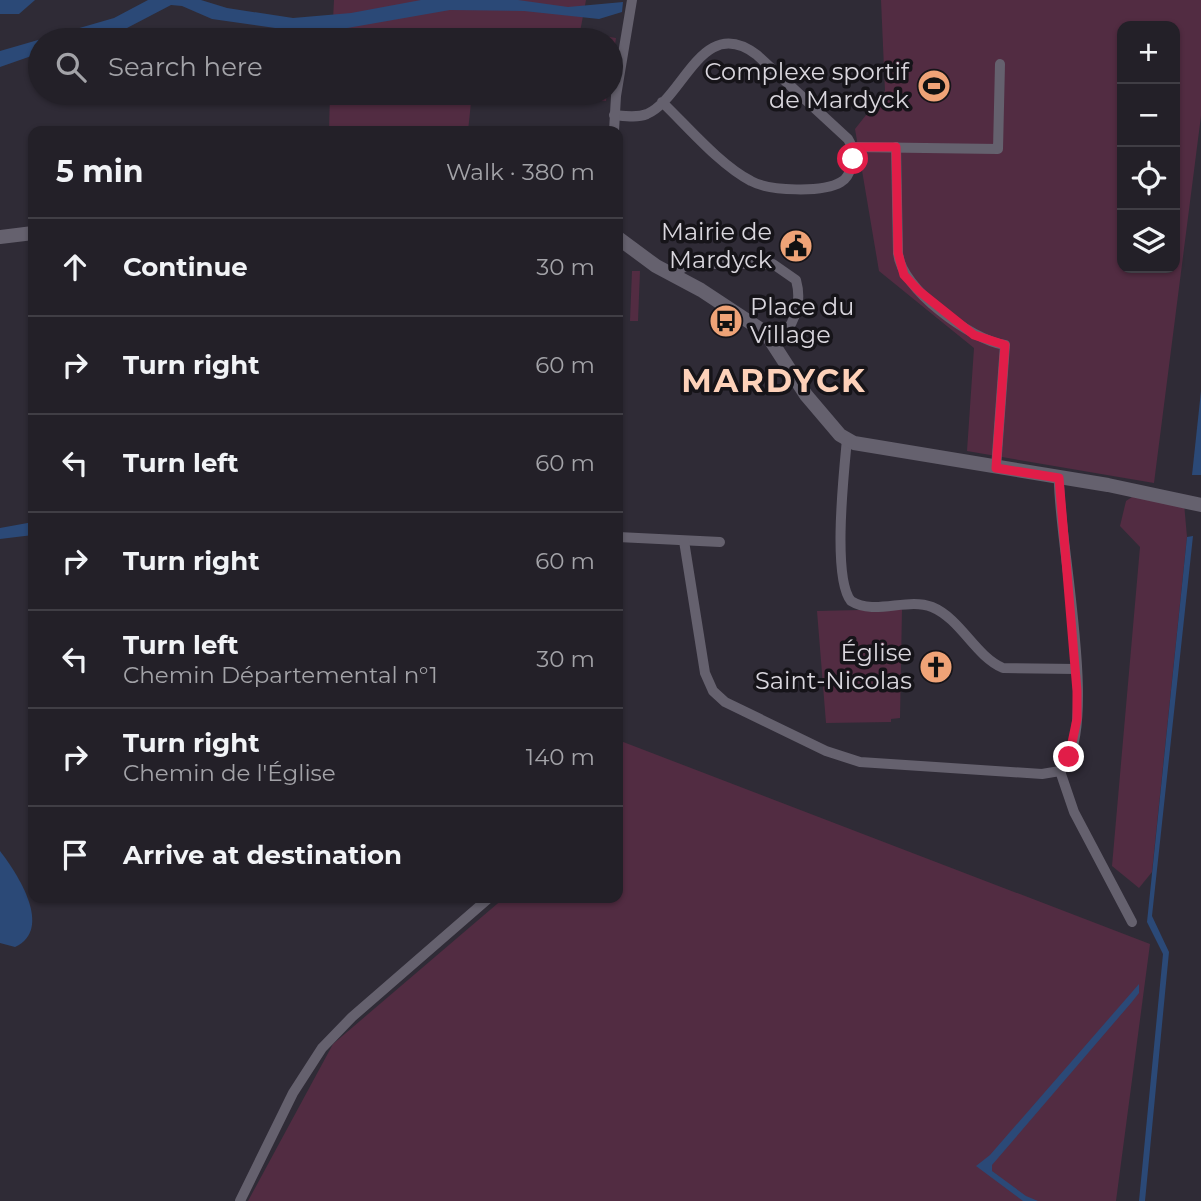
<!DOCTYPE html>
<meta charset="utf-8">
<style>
body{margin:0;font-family:Montserrat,sans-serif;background:#2b2830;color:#f1f3f6}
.controls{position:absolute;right:21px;top:21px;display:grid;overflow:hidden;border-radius:14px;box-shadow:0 2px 5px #0004}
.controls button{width:63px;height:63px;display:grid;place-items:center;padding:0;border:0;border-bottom:2px solid #403e45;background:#232028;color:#f1f3f6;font:35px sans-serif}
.stop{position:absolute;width:21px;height:21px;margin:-16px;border:5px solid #e11d48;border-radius:50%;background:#fff}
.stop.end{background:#e11d48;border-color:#fff;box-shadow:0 2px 7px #0008}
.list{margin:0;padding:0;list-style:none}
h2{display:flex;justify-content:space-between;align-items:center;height:91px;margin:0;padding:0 28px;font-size:30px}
h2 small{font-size:23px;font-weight:400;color:#a3a3a8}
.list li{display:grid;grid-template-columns:46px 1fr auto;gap:21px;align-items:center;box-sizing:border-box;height:98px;padding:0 28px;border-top:2px solid #403e45}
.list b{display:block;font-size:26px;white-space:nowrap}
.list p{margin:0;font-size:23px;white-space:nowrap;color:#a3a3a8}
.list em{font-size:23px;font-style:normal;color:#a3a3a8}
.icon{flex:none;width:38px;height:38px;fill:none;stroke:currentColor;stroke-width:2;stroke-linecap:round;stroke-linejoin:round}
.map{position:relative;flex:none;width:1201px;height:1201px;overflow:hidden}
.search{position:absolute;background:#232028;box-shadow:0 2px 5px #0004;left:28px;top:28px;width:595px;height:77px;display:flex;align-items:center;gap:18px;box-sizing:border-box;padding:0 24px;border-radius:38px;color:#a3a3a8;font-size:26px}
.panel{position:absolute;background:#232028;box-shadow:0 2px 5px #0004;left:28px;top:126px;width:595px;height:777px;border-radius:14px}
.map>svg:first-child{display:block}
.green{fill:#522c42;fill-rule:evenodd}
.water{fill:#2b4977}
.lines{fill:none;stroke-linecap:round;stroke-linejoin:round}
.minor{stroke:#65616e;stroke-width:10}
.tertiary{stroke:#65616e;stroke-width:14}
.route{stroke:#e11d48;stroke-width:9}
.labels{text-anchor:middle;stroke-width:7;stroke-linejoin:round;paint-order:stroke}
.poi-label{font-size:24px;fill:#d9d6dd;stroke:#161419;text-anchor:end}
.district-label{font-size:32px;font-weight:bold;letter-spacing:2px;fill:#fdd1b9;stroke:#161419}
</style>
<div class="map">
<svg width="1201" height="1201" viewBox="0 0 1201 1201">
<rect width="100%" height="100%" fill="#2f2b36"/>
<g class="green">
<path d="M334,0H586L580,32L616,38L611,72V40H332Z"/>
<path d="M881,0H1201V116L1154,483L967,451L974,348L879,271L855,129L885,91ZM1122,26H1175V268H1122Z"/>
<path d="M330,93H472L468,131H329Z"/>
<path d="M517,93H607L606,101Z"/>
<path d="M632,271H640L638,321H630Z"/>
<path d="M1138,493L1184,503L1187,537L1152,872L1139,888L1112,866L1140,547L1120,526L1126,501Z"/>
<path d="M902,609L900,718L891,719V722L826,723L817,611Z"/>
<path d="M618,740L1150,944L1116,1201H248L333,1044L504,898H618Z"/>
</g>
<g class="water">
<path d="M0,0H35L19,14H0Z"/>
<path d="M148,0H201L227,8L293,18L351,13L421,0H518L568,7L623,2L622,12L599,19L524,11L450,10L336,30L303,32L212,19L182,6L171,5L127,28L92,40H40V53L0,67V51L114,18Z"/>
<path d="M1201,391V475H1192Z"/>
<path d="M33,522V535L0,539V528Z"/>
<path d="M1193,536L1152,916L1169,952L1145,1201H1139L1163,954L1147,922L1187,537Z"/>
<path d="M0,851C17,873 54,929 15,947L0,943Z"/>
<path d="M1139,984V993L1131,1003L992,1165V1171L1026,1196L1038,1201H1023L976,1166L990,1155Z"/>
</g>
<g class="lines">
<g class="minor">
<path d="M614,115C625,116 637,118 647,114C684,98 702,13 757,55L848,139C853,147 854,155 852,165C850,172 847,179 841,182C823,193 769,191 751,181C720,165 688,127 662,102"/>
<path d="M614,131L616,96L632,0"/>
<path d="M852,147L998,149L1000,64"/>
<path d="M896,147L898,253C901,289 971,340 1005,345L996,468"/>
<path d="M618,224V260"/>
<path d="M671,275L689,264H773L796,280C803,305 793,328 775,344"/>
<path d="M847,439C844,472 832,578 851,601C875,616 907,597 932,607C961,619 975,656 1003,668L1076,669"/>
<path d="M1059,478C1057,534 1102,735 1060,771"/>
<path d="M618,537L720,542"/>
<path d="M684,541L705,673L713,691L725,702L826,751L860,762L1042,774L1060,771"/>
<path d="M1060,771L1074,812L1132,922"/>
<path d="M240,1201L293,1093L322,1048L352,1017L489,898"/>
</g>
<g class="tertiary">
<path d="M0,237L33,233"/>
<path d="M618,238L656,266L701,290L766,333L806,395L840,435L854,443L1108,485L1201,505"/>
</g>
</g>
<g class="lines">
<path class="route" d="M853,159L852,147H896L898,253L904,275L919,291L974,335L1005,345L996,468L1059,478L1077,691V719L1069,757"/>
</g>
<defs>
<symbol id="stadium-disc" viewBox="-11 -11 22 22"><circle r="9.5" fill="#efa377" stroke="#161419"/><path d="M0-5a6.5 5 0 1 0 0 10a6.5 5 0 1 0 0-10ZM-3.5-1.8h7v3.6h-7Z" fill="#111"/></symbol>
<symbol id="civic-disc" viewBox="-11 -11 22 22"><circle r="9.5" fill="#efa377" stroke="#161419"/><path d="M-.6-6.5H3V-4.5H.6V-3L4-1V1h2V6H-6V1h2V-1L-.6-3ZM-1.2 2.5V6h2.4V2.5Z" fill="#111"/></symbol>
<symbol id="bus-disc" viewBox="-11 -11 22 22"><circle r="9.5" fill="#efa377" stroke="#161419"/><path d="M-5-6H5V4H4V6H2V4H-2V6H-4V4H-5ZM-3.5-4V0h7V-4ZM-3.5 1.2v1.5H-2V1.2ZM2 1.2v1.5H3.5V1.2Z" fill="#111"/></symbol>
<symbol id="church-disc" viewBox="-11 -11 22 22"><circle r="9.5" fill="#efa377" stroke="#161419"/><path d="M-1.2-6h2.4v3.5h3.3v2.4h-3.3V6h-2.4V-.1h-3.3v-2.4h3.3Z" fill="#111"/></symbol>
</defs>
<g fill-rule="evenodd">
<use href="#stadium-disc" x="915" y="67" width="38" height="38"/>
<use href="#civic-disc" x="777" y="227" width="38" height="38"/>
<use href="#bus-disc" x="707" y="302" width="38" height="38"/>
<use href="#church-disc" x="917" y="648" width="38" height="38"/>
</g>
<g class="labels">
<g class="poi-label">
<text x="909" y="80">Complexe sportif<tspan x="909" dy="28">de Mardyck</tspan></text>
<text x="772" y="240">Mairie de<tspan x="772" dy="28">Mardyck</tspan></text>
<text x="750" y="315" text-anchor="start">Place du<tspan x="750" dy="28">Village</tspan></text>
<text x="912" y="661">Église<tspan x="912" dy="28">Saint-Nicolas</tspan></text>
</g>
<g class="district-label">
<text x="774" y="392">MARDYCK</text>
</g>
</g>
</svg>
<div class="controls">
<button>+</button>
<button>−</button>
<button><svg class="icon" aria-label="locate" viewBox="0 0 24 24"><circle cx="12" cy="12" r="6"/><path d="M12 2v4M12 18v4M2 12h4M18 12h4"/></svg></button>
<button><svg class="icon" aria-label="layers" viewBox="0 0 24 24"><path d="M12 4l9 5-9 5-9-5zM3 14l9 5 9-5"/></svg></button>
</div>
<div class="stop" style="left:853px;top:159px"></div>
<div class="stop end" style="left:1069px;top:757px"></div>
<div class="search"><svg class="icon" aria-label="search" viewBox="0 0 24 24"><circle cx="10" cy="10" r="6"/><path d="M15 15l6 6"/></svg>Search here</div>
<section class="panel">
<h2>5 min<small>Walk · 380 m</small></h2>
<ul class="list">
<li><svg class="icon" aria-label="ahead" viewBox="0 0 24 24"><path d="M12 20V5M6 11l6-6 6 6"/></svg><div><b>Continue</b></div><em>30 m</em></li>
<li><svg class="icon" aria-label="right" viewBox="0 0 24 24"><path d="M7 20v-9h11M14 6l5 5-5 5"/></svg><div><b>Turn right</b></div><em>60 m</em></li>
<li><svg class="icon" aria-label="left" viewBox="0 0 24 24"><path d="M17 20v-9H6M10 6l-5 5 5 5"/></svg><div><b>Turn left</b></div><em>60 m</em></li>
<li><svg class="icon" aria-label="right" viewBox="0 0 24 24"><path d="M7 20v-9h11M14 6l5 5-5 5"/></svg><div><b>Turn right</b></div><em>60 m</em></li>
<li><svg class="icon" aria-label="left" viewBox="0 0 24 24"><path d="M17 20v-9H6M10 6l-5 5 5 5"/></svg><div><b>Turn left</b><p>Chemin Départemental n°1</p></div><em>30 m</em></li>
<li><svg class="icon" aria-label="right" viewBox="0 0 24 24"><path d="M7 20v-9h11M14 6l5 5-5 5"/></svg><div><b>Turn right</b><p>Chemin de l'Église</p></div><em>140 m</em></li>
<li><svg class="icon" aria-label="arrive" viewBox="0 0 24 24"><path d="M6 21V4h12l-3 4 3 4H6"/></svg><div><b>Arrive at destination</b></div></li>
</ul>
</section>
</div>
